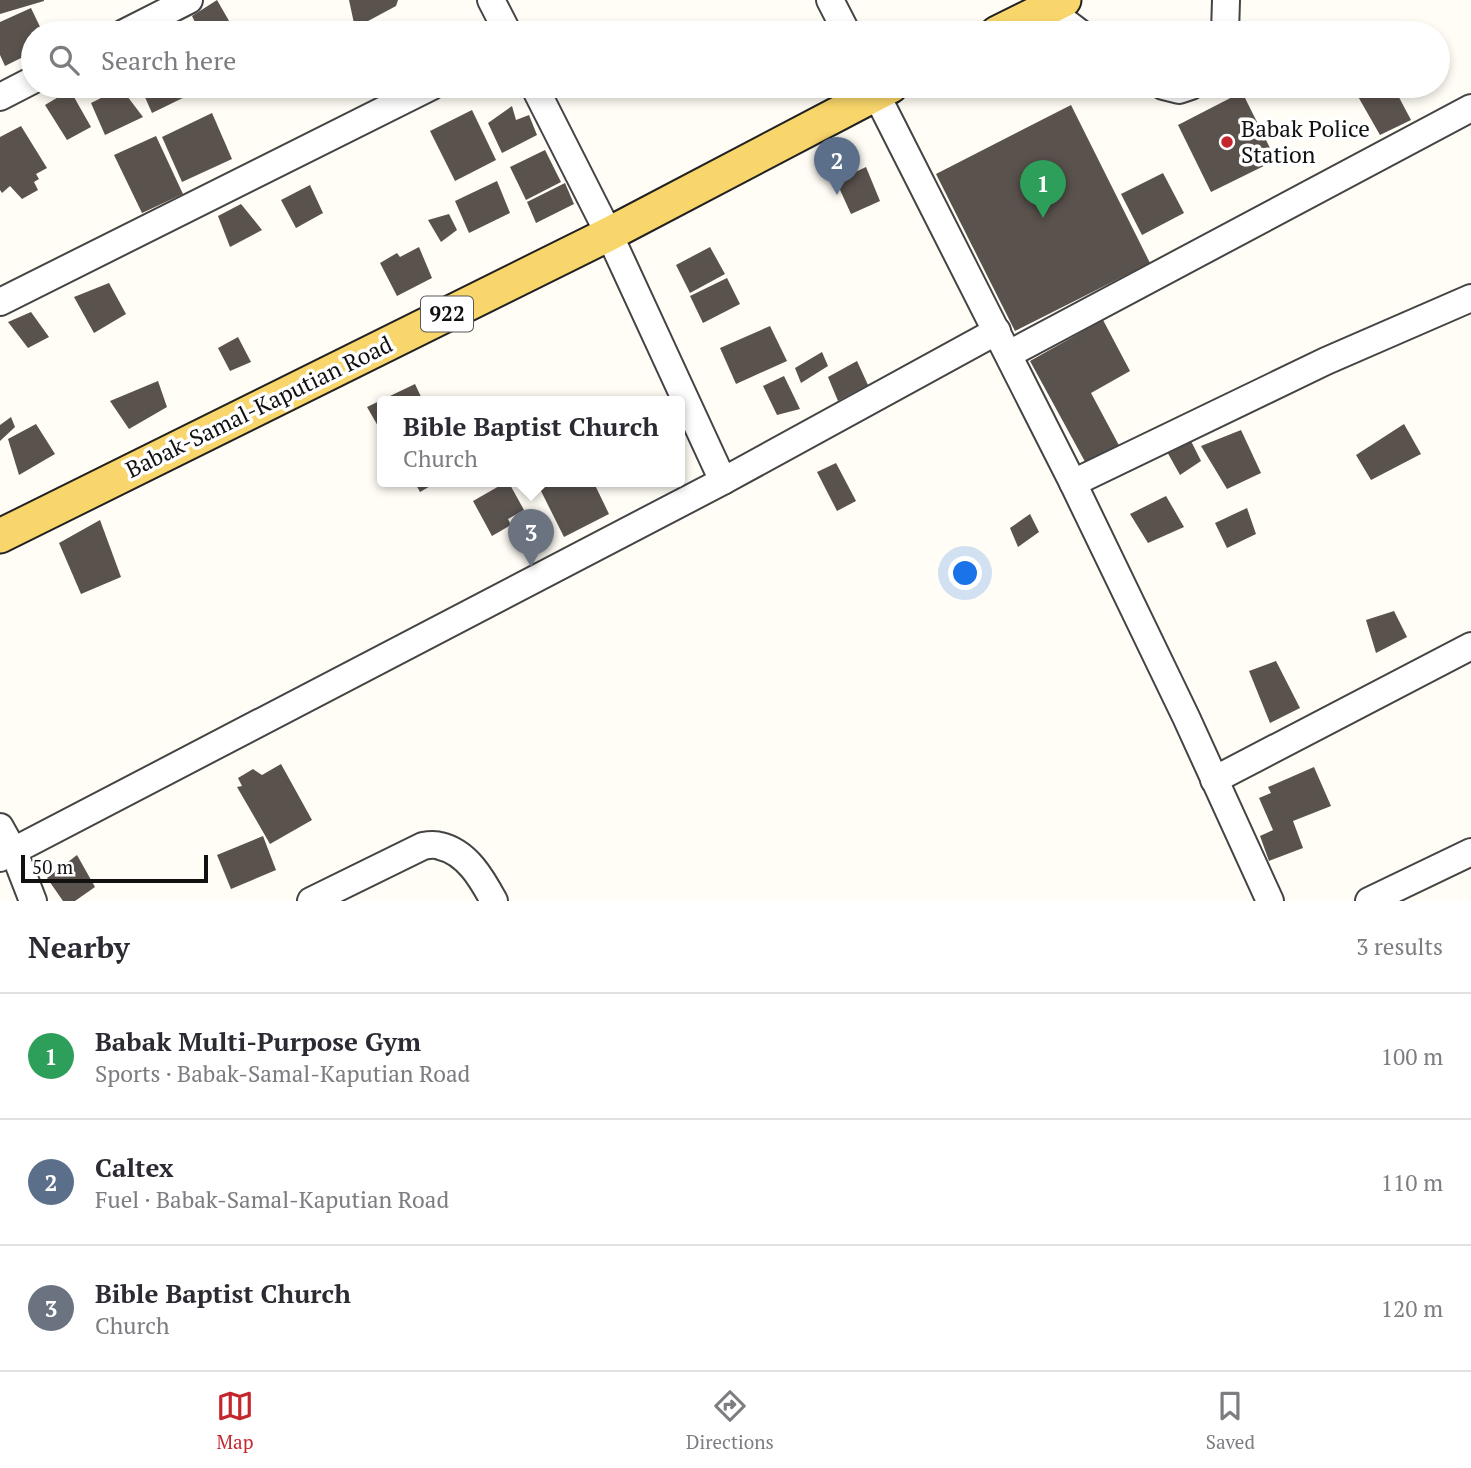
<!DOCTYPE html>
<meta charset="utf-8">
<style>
body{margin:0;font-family:"PT Serif",serif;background:#f7f7f7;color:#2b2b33}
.scale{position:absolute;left:21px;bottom:18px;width:187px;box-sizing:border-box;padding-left:7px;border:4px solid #111;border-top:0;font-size:19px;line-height:24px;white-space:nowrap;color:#111;-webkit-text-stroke:5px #fff;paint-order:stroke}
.you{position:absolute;left:966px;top:574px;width:24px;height:24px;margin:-18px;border:5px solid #fff;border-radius:50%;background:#1a73e8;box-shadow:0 0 0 10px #1a73e833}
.badge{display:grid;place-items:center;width:46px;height:46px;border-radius:50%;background:#c4262e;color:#fff;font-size:23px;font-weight:700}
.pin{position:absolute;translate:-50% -58px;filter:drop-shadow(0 2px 4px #0008)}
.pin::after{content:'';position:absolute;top:37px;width:24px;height:21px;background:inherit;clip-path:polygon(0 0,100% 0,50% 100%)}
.popup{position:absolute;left:377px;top:396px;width:308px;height:91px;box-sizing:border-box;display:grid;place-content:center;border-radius:7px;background:#fff;filter:drop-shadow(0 2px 5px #0005);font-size:23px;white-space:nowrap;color:#7c7c81}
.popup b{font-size:26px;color:#2b2b33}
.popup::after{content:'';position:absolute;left:50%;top:100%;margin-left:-14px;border:14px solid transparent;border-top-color:#fff}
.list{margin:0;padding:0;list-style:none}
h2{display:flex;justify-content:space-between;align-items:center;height:91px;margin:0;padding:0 28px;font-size:30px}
h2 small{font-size:23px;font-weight:400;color:#7c7c81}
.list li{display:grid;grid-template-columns:46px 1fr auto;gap:21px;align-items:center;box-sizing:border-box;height:126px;padding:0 28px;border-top:2px solid #e1e1e2}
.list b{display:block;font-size:26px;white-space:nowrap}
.list p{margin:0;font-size:23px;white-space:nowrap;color:#7c7c81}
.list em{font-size:23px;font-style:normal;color:#7c7c81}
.icon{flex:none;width:38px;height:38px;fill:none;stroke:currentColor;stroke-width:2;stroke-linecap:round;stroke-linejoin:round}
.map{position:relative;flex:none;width:1471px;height:901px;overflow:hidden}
.search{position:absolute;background:#fff;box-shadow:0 4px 10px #0003;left:21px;right:21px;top:21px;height:77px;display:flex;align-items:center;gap:18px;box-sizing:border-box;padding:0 24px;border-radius:38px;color:#7c7c81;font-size:26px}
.sheet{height:469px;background:#fff}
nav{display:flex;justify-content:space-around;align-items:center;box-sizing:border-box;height:98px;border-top:2px solid #e1e1e2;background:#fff;font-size:19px;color:#7c7c81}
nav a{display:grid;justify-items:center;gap:4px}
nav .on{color:#c4262e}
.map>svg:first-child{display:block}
.building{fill:#5a524d}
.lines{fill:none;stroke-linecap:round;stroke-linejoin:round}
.minor-casing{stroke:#444;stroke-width:30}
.major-casing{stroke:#222;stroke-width:37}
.minor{stroke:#fff;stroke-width:26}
.major{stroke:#f9d66b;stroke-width:33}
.poi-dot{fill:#c4262e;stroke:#fff;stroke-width:2.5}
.labels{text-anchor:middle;stroke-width:7;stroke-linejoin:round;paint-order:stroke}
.shield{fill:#fff;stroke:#585858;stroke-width:2}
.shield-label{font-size:21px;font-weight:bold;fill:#111}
.poi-label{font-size:23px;fill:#111;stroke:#fff;text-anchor:start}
.street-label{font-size:23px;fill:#111;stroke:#fff}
</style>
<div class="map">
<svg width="1471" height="901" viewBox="0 0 1471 901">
<rect width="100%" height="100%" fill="#fffdf5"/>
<g class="building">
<path d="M0,0H44V1L0,14Z"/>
<path d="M217,0L236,33H200L192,16Z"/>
<path d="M349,0H398L396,6L355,28Z"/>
<path d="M31,8L43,33H33V62L28,64L25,56L5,66L0,55V22Z"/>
<path d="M140,86H192L195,92L152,113Z"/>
<path d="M1352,86H1393L1411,120L1380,135Z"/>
<path d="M121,88L143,117L105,135L91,103Z"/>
<path d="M70,90L91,127L67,140L45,105Z"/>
<path d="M1242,92L1276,160L1211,192L1178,125Z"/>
<path d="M1071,105L1150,263L1015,331L936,174Z"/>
<path d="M512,106L516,120L529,115L537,135L502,153L488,123Z"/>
<path d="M472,110L496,160L455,181L430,131Z"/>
<path d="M212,113L232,159L182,182L162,137Z"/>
<path d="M21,126L47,168L36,174L39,179L34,182L38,190L22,199L10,186L2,193L0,190V137Z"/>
<path d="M156,136L183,194L142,213L114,155Z"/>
<path d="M545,150L561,182L526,200L510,167Z"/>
<path d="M866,167L880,201L851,214L836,181Z"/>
<path d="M1163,173L1184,213L1142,235L1121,194Z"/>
<path d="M497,181L510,213L469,233L455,201Z"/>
<path d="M565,183L574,204L536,223L527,202Z"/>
<path d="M310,185L323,213L296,228L281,200Z"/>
<path d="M241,204L262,230L230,247L218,216Z"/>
<path d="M449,214L457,230L441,242L428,220Z"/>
<path d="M419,247L432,278L397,296L380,263L397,253L400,257Z"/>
<path d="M710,247L725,274L690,293L676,265Z"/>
<path d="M727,278L740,304L703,323L690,296Z"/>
<path d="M109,283L126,314L94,333L74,297Z"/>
<path d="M31,312L49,337L28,348L8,322Z"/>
<path d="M1103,320L1130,371L1091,393L1122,451L1089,469L1030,361Z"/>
<path d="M770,326L787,361L736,384L720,348Z"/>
<path d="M238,337L251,362L230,371L218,348Z"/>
<path d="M822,352L828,366L801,383L795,368Z"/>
<path d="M857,361L868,385L838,401L828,377Z"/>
<path d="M784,376L800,409L777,415L763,386Z"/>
<path d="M158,381L167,407L129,429L110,401Z"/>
<path d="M415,384L423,401H382V433L367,407Z"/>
<path d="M11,417L15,427L0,441V425Z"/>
<path d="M36,424L55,454L19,475L8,439Z"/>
<path d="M1404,424L1421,454L1371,480L1356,455Z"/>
<path d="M1241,430L1261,473L1227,489L1201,446Z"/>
<path d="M1190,439L1201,461L1180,475L1166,450Z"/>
<path d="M836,463L856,501L837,511L817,472Z"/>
<path d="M414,481H439L420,492Z"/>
<path d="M508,481L524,510L508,519L511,525L492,536L473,501Z"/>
<path d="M541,481H593L609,514L564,537L537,483Z"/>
<path d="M1166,496L1184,527L1148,543L1130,514Z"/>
<path d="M1247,508L1256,534L1227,548L1215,523Z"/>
<path d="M1030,514L1039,532L1018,547L1010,528Z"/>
<path d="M100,520L121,577L81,594L59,543Z"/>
<path d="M1394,611L1407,637L1376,653L1366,620Z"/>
<path d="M1276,661L1300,708L1270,723L1249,671Z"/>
<path d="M281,764L312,820L270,844L237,787L242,786L238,778L253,769L262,775Z"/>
<path d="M1314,767L1331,806L1293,821L1303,848L1269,861L1260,836L1273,830L1259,798L1271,793L1268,787Z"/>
<path d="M263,836L276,870L231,889L217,855Z"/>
<path d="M77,855L95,887L75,901H63L47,878Z"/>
</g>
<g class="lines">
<defs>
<g id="minor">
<path d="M491,0L508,33"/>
<path d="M830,0L847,33"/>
<path d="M1047,8L1080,33"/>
<path d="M124,33L189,0"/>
<path d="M1225,33L1226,0"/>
<path d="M534,86L609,234L723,481"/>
<path d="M872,86L1073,483L1186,717L1270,901"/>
<path d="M1163,86L1179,90L1191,86"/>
<path d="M0,97L33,80"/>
<path d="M0,302L432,86"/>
<path d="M1009,354L1471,108"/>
<path d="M1073,483L1326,361L1471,298"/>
<path d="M1214,780L1471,646"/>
<path d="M0,827L14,852L33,901"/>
<path d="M0,858L723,481L997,331"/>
<path d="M311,901L423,846C428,845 435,844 440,846C467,852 482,879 494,901"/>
<path d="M1369,901L1471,852"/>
</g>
<g id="major">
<path d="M997,33L1064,0"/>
<path d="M0,536L609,234L891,86"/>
</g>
</defs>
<use href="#minor" class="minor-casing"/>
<use href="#major" class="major-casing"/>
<use href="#minor" class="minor"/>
<use href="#major" class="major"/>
</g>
<circle class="poi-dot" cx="1227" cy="142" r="7"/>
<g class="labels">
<rect class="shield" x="421" y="296.5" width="52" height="35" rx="5"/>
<g class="shield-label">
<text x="447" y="321">922</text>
</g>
<g class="poi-label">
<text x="1241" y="137">Babak Police<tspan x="1241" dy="26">Station</tspan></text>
</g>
<g class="street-label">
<text transform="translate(259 407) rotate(-26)" y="8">Babak-Samal-Kaputian Road</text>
</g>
</g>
</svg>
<div class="scale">50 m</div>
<div class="you"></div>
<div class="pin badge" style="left:1043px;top:218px;background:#2e9e5b">1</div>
<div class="pin badge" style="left:837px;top:195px;background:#5c6f8a">2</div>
<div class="pin badge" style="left:531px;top:567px;background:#6b7280">3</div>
<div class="popup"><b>Bible Baptist Church</b>Church</div>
<div class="search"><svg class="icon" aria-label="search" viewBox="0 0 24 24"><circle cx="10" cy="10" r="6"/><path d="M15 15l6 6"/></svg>Search here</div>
</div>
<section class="sheet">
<h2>Nearby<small>3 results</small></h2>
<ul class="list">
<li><span class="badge" style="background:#2e9e5b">1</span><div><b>Babak Multi-Purpose Gym</b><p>Sports · Babak-Samal-Kaputian Road</p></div><em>100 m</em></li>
<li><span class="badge" style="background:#5c6f8a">2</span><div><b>Caltex</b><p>Fuel · Babak-Samal-Kaputian Road</p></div><em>110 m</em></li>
<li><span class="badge" style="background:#6b7280">3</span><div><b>Bible Baptist Church</b><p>Church</p></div><em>120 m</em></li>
</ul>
</section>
<nav>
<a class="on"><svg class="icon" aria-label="map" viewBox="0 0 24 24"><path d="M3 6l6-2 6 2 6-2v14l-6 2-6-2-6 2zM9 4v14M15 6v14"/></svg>Map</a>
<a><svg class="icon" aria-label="directions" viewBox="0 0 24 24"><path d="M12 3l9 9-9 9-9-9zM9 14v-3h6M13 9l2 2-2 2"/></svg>Directions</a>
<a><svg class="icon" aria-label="saved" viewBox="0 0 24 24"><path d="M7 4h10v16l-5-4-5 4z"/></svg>Saved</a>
</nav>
